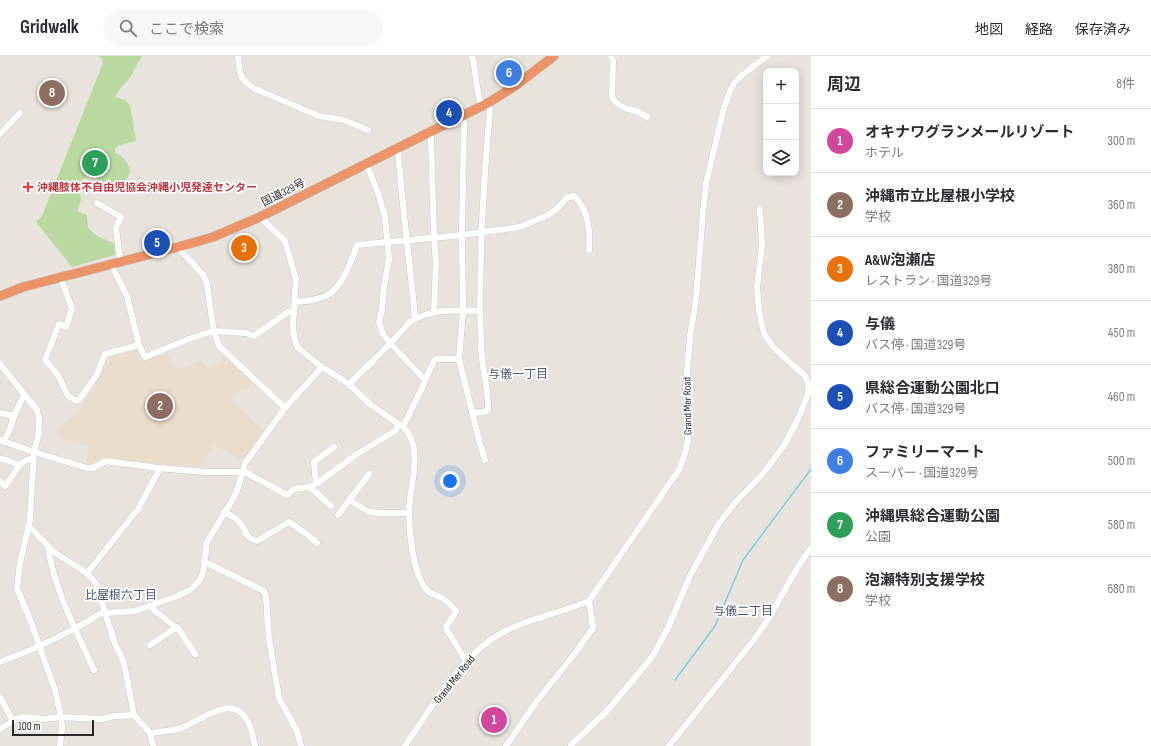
<!DOCTYPE html>
<html lang="ja">
<meta charset="utf-8">
<style>
body{margin:0;font-family:"Sofia Sans Condensed","Noto Sans JP",sans-serif;background:#f7f7f7;color:#2b2b33}
.controls{position:absolute;right:12px;top:12px;display:grid;overflow:hidden;border-radius:8px;box-shadow:0 2px 10px #0003}
.controls button{width:36px;height:36px;display:grid;place-items:center;padding:0;border:0;border-bottom:1px solid #e1e1e2;background:#fff;color:#2b2b33;font:20px sans-serif}
.scale{position:absolute;left:12px;bottom:10px;width:82px;box-sizing:border-box;padding-left:4px;border:2px solid #292929;border-top:0;font-size:11px;line-height:14px;white-space:nowrap;color:#292929;-webkit-text-stroke:3px #fff;paint-order:stroke}
.you{position:absolute;left:450px;top:425px;width:14px;height:14px;margin:-10px;border:3px solid #fff;border-radius:50%;background:#1a73e8;box-shadow:0 0 0 6px #1a73e833}
.badge{display:grid;place-items:center;width:26px;height:26px;border-radius:50%;background:#db2777;color:#fff;font-size:13px;font-weight:700}
.pin{position:absolute;translate:-50% -50%;border:2px solid #fff;box-shadow:0 1px 4px #0006}
.list{margin:0;padding:0;list-style:none}
h2{display:flex;justify-content:space-between;align-items:center;height:52px;margin:0;padding:0 16px;font-size:17px}
h2 small{font-size:13px;font-weight:400;color:#7c7c81}
.list li{display:grid;grid-template-columns:26px 1fr auto;gap:12px;align-items:center;box-sizing:border-box;height:64px;padding:0 16px;border-top:1px solid #e1e1e2}
.list b{display:block;font-size:15px;white-space:nowrap}
.list p{margin:0;font-size:13px;white-space:nowrap;color:#7c7c81}
.list em{font-size:13px;font-style:normal;color:#7c7c81}
.icon{flex:none;width:22px;height:22px;fill:none;stroke:currentColor;stroke-width:2;stroke-linecap:round;stroke-linejoin:round}
.map{position:relative;flex:none;width:811px;height:690px;overflow:hidden}
header{display:flex;align-items:center;gap:24px;box-sizing:border-box;height:56px;padding:0 20px;background:#fff;border-bottom:1px solid #e1e1e2}
header strong{font-size:19px}
nav{display:flex;gap:22px;margin-inline-start:auto;font-size:14px}
.search{width:280px;height:36px;background:#f7f7f7;display:flex;align-items:center;gap:10px;box-sizing:border-box;padding:0 14px;border-radius:22px;color:#7c7c81;font-size:15px}
main{display:flex}
aside{flex:1;background:#fff}
.map>svg:first-child{display:block}
.education{fill:#e9dece}
.green{fill:#b9d9a0}
.lines{fill:none;stroke-linecap:round;stroke-linejoin:round}
.stream{stroke:#7ccedf;stroke-width:1.5}
.minor-casing{stroke:#c8ccd5;stroke-width:7}
.highway-casing{stroke:#c3c3c3;stroke-width:10}
.minor{stroke:#fff;stroke-width:6}
.highway{stroke:#ea9468;stroke-width:9}
.health-dot{fill:#e0444e;stroke:#fff;stroke-width:1.5}
.labels{text-anchor:middle;stroke-width:3.5;stroke-linejoin:round;paint-order:stroke}
.health-label{font-size:11px;font-weight:bold;fill:#be3a42;stroke:#fff;text-anchor:start}
.street-label{font-size:11px;fill:#292929;stroke:#fff}
.neighbourhood-label{font-size:12px;fill:#4f5974;stroke:#fff}
</style>
<header>
<strong>Gridwalk</strong>
<div class="search"><svg class="icon" aria-label="search" viewBox="0 0 24 24"><circle cx="10" cy="10" r="6"/><path d="M15 15l6 6"/></svg>ここで検索</div>
<nav><a>地図</a><a>経路</a><a>保存済み</a></nav>
</header>
<main>
<div class="map">
<svg width="811" height="690" viewBox="0 0 811 690">
<rect width="100%" height="100%" fill="#e9e3dd"/>
<path class="education" d="M137,293L143,304L168,298L175,314L201,305L208,313L226,301L253,326L248,333L240,334L232,342L233,346L265,376L243,404L214,389L201,411L167,409L103,402L91,409L87,408L89,390L63,384L56,373L81,354L110,301Z"/>
<path class="green" d="M97,0H142C137,7 134,16 129,23C123,29 119,33 115,41L125,44L130,49L136,85L119,89L115,92V96C123,101 134,111 128,121C126,125 122,128 118,129C108,130 97,122 87,120C81,125 78,128 78,136C85,144 77,148 78,156L87,159L88,172L97,180L115,188V199L72,211L36,166L42,160L103,7L100,1Z"/>
<g class="lines">
<path class="stream" d="M675,624L715,570L743,504L811,413"/>
<defs>
<g id="minor">
<path d="M238,0C240,18 238,22 255,33L319,60L344,64L368,74"/>
<path d="M472,0C477,16 475,35 482,50"/>
<path d="M611,0L613,5L612,41L616,47L625,52L636,55L647,61"/>
<path d="M460,61L464,67L462,179L463,254L459,303L480,388L485,404"/>
<path d="M429,77L431,82L434,182L436,206L434,256"/>
<path d="M0,78L20,57"/>
<path d="M398,93C402,150 410,206 415,263"/>
<path d="M365,109L370,116L379,140L385,161L389,203L384,230L382,253L379,266L383,278L390,287L425,324L424,328L403,371"/>
<path d="M97,147L121,161L116,171L119,198L122,205"/>
<path d="M260,161L285,185L296,223L293,269L294,282L298,292L322,311L349,328L371,349L403,371C425,391 409,431 409,457C409,478 413,511 423,529C427,537 432,538 440,541C447,544 451,549 456,555C454,561 449,565 446,570L447,574L466,605"/>
<path d="M178,191L204,220L207,229L214,276L219,290L285,352"/>
<path d="M111,208L127,240L139,289L145,301L189,283L214,275L246,277L254,280L288,256L294,255"/>
<path d="M61,222L72,253L66,271L59,268L45,304L58,319L68,340L76,345L79,344L96,320L105,298L139,289"/>
<path d="M295,246C306,245 319,244 329,238C342,230 352,204 357,189L462,179L520,171L548,159L558,152L566,142L574,140C589,154 590,174 589,194"/>
<path d="M0,308L37,354L39,364V377L34,396L30,464L20,507L17,532L31,566L55,634L61,661L62,671L60,690"/>
<path d="M425,324L434,305L436,303H459"/>
<path d="M349,328L375,303L410,266C432,252 455,254 480,255"/>
<path d="M0,357L14,360"/>
<path d="M472,357L485,356L488,354C489,332 481,310 481,288C478,209 483,131 490,54L488,47"/>
<path d="M0,384L34,396L87,412H93L106,405L158,412L205,416H245L287,439L294,433L310,431L316,428L357,398L395,375L399,369"/>
<path d="M4,385L10,373L14,360L24,339"/>
<path d="M0,403L6,404L20,409"/>
<path d="M0,425L5,430C14,421 19,402 33,403"/>
<path d="M316,428L314,406L334,391"/>
<path d="M310,431L331,450"/>
<path d="M349,444L369,456L378,457H409"/>
<path d="M224,456C231,459 236,462 240,467C248,477 244,481 257,485L289,466L308,479L317,487"/>
<path d="M338,459L369,418"/>
<path d="M29,470C38,479 46,489 56,497C69,508 86,512 96,528L115,588L124,607L134,659L150,677L153,690"/>
<path d="M48,489C53,532 76,574 94,614"/>
<path d="M205,506L264,535L266,541L269,583L279,642L297,675L301,690"/>
<path d="M87,517L138,453L158,416V412"/>
<path d="M151,549L154,554L179,574L195,598"/>
<path d="M106,557L135,555L175,541L190,534L200,524L203,516L207,486L233,443L238,432L245,407L285,352L322,311"/>
<path d="M150,589L177,571"/>
<path d="M0,606C38,592 70,577 105,555"/>
<path d="M0,641L13,665"/>
<path d="M0,673L16,663L22,661L45,663L61,661L101,663L115,660L134,659"/>
<path d="M150,677C159,676 169,675 178,673C199,667 233,634 248,666C252,673 253,682 255,690"/>
<path d="M571,689L608,654L652,601L668,572L690,520L719,467L734,448L765,415L785,388L798,363L808,338V327L805,320L774,292L764,278L759,254L757,231L762,190L760,153"/>
<path d="M405,690C429,655 457,607 493,582C521,564 558,558 589,545L680,412L686,394L688,382L686,327L690,281L696,243L703,156L706,128L724,52L730,35L734,27L741,20L767,0"/>
<path d="M506,690L537,645L576,596L593,572L589,545"/>
<path d="M669,690L753,585L769,562L796,514L811,492"/>
</g>
<path id="highway" d="M0,240L23,231L178,191L213,181L260,161L488,47L515,30L554,0"/>
</defs>
<use href="#minor" class="minor-casing"/>
<use href="#highway" class="highway-casing"/>
<use href="#minor" class="minor"/>
<use href="#highway" class="highway"/>
</g>
<path class="health-dot" d="M26 125h4v4h4v4h-4v4h-4v-4h-4v-4h4z"/>
<g class="labels">
<g class="health-label">
<text x="37" y="135">沖縄肢体不自由児協会沖縄小児発達センター</text>
</g>
<g class="street-label">
<text transform="translate(283 136) rotate(-27)" y="4">国道329号</text>
<text transform="translate(687 350) rotate(-91)" y="4">Grand Mer Road</text>
<text transform="translate(454 623) rotate(-51)" y="4">Grand Mer Road</text>
</g>
<g class="neighbourhood-label">
<text x="518" y="322">与儀一丁目</text>
<text x="121" y="543">比屋根六丁目</text>
<text x="743" y="559">与儀二丁目</text>
</g>
</g>
</svg>
<div class="controls">
<button>+</button>
<button>−</button>
<button><svg class="icon" aria-label="layers" viewBox="0 0 24 24"><path d="M12 4l9 5-9 5-9-5zM3 14l9 5 9-5"/></svg></button>
</div>
<div class="scale">100 m</div>
<div class="you"></div>
<div class="pin badge" style="left:494px;top:664px;background:#d1479c">1</div>
<div class="pin badge" style="left:160px;top:350px;background:#8d6e63">2</div>
<div class="pin badge" style="left:244px;top:192px;background:#e8710a">3</div>
<div class="pin badge" style="left:449px;top:57px;background:#1a4fb4">4</div>
<div class="pin badge" style="left:157px;top:187px;background:#1a4fb4">5</div>
<div class="pin badge" style="left:509px;top:17px;background:#3f7fe0">6</div>
<div class="pin badge" style="left:95px;top:107px;background:#2e9e5b">7</div>
<div class="pin badge" style="left:52px;top:37px;background:#8d6e63">8</div>
</div>
<aside>
<h2>周辺<small>8件</small></h2>
<ul class="list">
<li><span class="badge" style="background:#d1479c">1</span><div><b>オキナワグランメールリゾート</b><p>ホテル</p></div><em>300 m</em></li>
<li><span class="badge" style="background:#8d6e63">2</span><div><b>沖縄市立比屋根小学校</b><p>学校</p></div><em>360 m</em></li>
<li><span class="badge" style="background:#e8710a">3</span><div><b>A&amp;W泡瀬店</b><p>レストラン · 国道329号</p></div><em>380 m</em></li>
<li><span class="badge" style="background:#1a4fb4">4</span><div><b>与儀</b><p>バス停 · 国道329号</p></div><em>450 m</em></li>
<li><span class="badge" style="background:#1a4fb4">5</span><div><b>県総合運動公園北口</b><p>バス停 · 国道329号</p></div><em>460 m</em></li>
<li><span class="badge" style="background:#3f7fe0">6</span><div><b>ファミリーマート</b><p>スーパー · 国道329号</p></div><em>500 m</em></li>
<li><span class="badge" style="background:#2e9e5b">7</span><div><b>沖縄県総合運動公園</b><p>公園</p></div><em>580 m</em></li>
<li><span class="badge" style="background:#8d6e63">8</span><div><b>泡瀬特別支援学校</b><p>学校</p></div><em>680 m</em></li>
</ul>
</aside>
</main>
